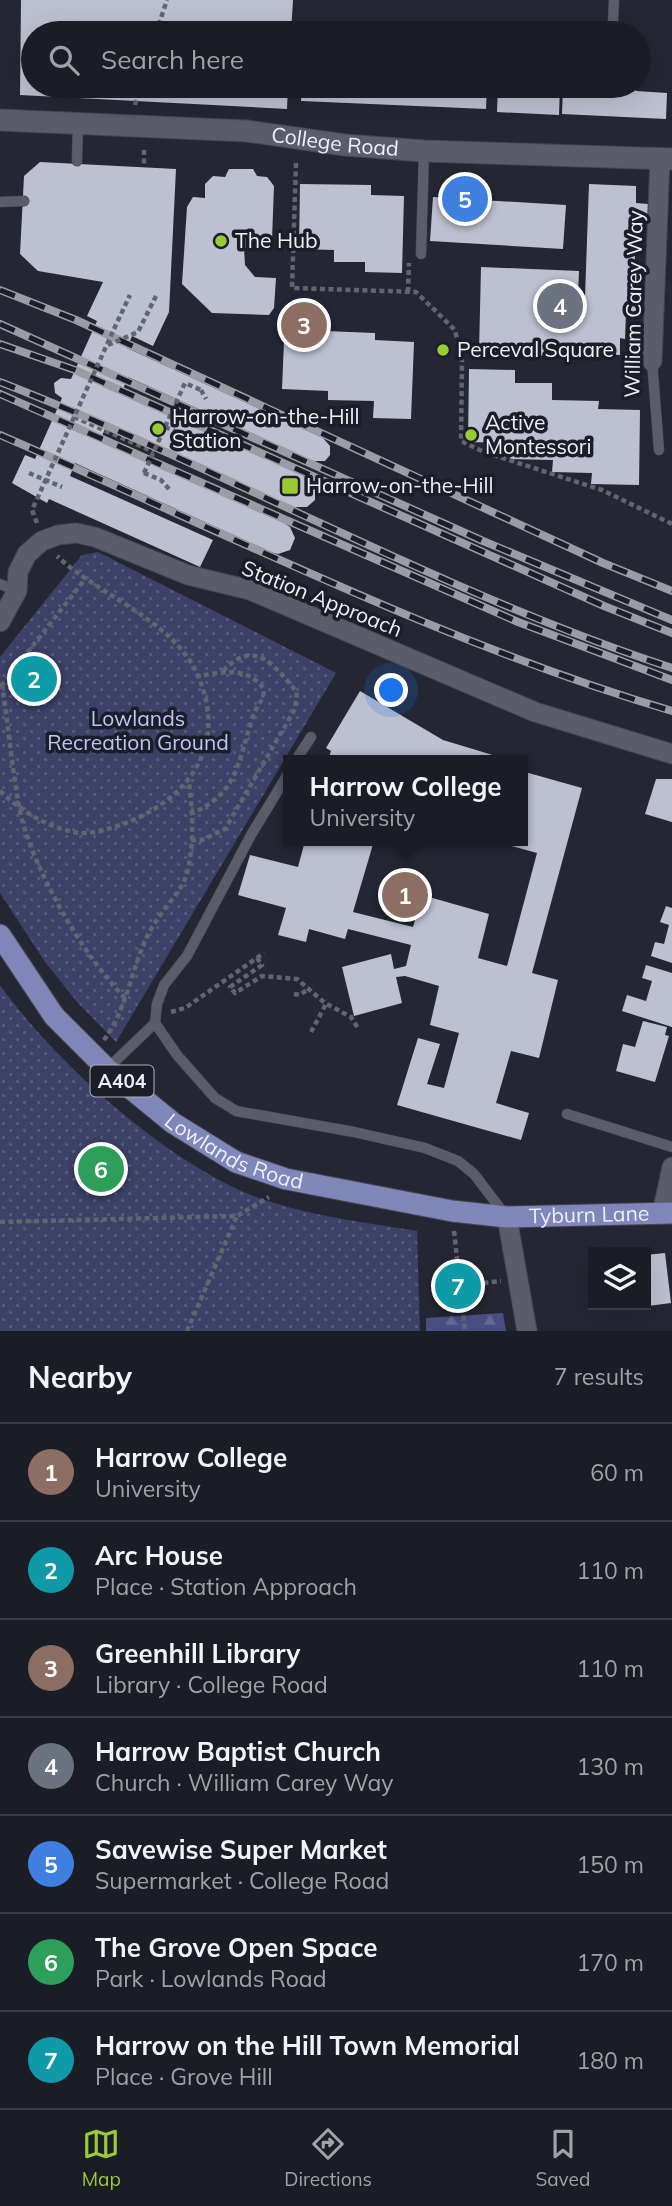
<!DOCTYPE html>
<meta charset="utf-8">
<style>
body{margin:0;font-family:Mulish,sans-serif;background:#282a32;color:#f1f3f6}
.controls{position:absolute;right:21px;bottom:21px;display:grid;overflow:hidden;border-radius:0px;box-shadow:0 7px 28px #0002}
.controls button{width:63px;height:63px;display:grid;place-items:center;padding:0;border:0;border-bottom:2px solid #393b43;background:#1b1d26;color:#f1f3f6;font:35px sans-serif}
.you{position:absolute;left:392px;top:691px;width:24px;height:24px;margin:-18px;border:5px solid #fff;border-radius:50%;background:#1a73e8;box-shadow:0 0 0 10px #1a73e833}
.badge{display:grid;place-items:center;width:46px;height:46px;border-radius:50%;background:#99cb35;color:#fff;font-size:23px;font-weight:700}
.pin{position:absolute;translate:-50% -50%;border:4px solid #fff;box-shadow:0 2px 7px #0006}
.popup{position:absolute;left:283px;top:755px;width:245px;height:91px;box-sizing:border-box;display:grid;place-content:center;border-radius:0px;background:#1b1d26;filter:drop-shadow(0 2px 5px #0005);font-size:23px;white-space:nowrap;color:#a0a2a7}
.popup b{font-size:26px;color:#f1f3f6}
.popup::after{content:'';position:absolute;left:50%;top:100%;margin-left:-14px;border:14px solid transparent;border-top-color:#1b1d26}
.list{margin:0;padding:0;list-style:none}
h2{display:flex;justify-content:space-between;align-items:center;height:91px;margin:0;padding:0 28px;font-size:30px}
h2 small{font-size:23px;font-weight:400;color:#a0a2a7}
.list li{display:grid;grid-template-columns:46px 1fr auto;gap:21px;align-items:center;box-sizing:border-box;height:98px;padding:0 28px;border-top:2px solid #393b43}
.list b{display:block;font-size:26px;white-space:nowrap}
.list p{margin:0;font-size:23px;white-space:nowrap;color:#a0a2a7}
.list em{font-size:23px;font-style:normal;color:#a0a2a7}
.icon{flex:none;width:38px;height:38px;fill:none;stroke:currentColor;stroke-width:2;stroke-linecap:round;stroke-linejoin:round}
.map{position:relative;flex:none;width:672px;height:1331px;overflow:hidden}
.search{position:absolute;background:#1b1d26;box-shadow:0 7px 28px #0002;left:21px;right:21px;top:21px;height:77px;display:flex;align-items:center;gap:18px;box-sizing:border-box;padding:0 24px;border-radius:38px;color:#a0a2a7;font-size:26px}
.sheet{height:777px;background:#1b1d26}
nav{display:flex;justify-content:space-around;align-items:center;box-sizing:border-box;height:98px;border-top:2px solid #393b43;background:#1b1d26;font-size:19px;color:#a0a2a7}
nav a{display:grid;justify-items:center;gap:4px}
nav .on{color:#99cb35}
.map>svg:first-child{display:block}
.grass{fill:url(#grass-dots)}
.forest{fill:url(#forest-firs)}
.building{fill:#bdc0d0}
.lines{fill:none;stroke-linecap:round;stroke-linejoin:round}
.lane-casing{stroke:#44454f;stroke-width:11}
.street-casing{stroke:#44454f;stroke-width:21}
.secondary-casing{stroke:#44454f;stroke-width:23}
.primary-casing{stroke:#44454f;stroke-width:23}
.path{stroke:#626570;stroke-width:4.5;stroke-dasharray:5 3.5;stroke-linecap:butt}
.lane{stroke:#5a5c6a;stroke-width:10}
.street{stroke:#5a5c6a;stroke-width:19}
.secondary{stroke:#5a5c6a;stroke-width:21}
.primary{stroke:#7e86ba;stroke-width:21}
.rail-casing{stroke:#9a9ca6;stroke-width:8}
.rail{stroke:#1b1d28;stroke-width:5;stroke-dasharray:16;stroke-linecap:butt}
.path-bridge{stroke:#626570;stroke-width:4.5;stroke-dasharray:5 3.5;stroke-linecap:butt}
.poi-dot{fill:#99cb35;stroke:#1b1d28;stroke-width:2.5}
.labels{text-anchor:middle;stroke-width:7;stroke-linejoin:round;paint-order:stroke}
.shield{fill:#1b1d28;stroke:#afb0ba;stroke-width:2}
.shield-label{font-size:19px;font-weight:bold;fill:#eeeff8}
.street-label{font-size:21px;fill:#eeeff8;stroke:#1b1d28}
.poi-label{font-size:21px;fill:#eeeff8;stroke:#1b1d28;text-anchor:start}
.park-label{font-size:21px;fill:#bcc5f5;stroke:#1b1d28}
</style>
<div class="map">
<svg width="672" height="1331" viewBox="0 0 672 1331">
<defs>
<pattern id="grass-dots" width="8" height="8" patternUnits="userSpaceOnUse" patternTransform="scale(1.75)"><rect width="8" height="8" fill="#3b4167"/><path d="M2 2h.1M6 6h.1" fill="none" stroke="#585d7e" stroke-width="1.8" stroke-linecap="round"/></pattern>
<pattern id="forest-firs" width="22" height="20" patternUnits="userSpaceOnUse" patternTransform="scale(1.75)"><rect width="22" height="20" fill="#484e81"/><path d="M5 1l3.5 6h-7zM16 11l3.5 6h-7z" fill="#636894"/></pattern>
</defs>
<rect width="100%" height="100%" fill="#242733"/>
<g class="grass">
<path d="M98,552L336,673L116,1042L77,1002L45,962L0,893V657L82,555Z"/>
<path d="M0,985C54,1060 148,1145 231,1186C287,1214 356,1221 417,1231L420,1331H0Z"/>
</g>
<path class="forest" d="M503,1313L506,1331H426V1318Z"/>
<g class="building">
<path d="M21,0H293L291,33H33V86H288L287,109L20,95Z"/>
<path d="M302,86H487L486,109L301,101Z"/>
<path d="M498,86H560L559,115L497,112Z"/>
<path d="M563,86H636V91L667,93L666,119L562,114Z"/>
<path d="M40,162L176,169L169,312L153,346L132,336L127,348L323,438L330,446V455L325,461H313L128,377L121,394L306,477L315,486V500L307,507H292L107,424L100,441L284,523L290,527L295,538L290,550L278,554L271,552L75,463L70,476L213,540L200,567L49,499L47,503L12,483L25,455L35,459L62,398L55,393L54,383L61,378L71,379L97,321L87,316L103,282L38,271L20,254L24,176Z"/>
<path d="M229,169H253L257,176L267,177L274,186L272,239L257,238L258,244L253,249L244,248L245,265L255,277L276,278L274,308L269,315L212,313L182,284L187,207L193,197L205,198V184L213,176L225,177Z"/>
<path d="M300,184L371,185V195L404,196L402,273L365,272V262H334V250L299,249Z"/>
<path d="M589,184L636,186V203L648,204V222H636L634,288H646L645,299H639L640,314L626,313L625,339L620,338V355L552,351V356L479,353L481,267L579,271L578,296L585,297Z"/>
<path d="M433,197L566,205L563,249L430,241Z"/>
<path d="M285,317L325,318V331L375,333V340L414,342L411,419L373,418L374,401L328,400V391L282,389Z"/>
<path d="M469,369L515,370V383H552V400L599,401L598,409L640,410L639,485L591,484L592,473L552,472L553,460L510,459V443L468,442Z"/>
<path d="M37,653L59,670L30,706L8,689Z"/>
<path d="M360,691L443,740L509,760H328L331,751L326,748Z"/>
<path d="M525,772L582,788L532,973L558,980L539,1058L511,1051L496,1103L529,1113L521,1140L397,1105L418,1038L440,1044L427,1084L444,1088L459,1033L430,1025L439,986L405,976L396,977L402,1003L354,1016L342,967L391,954L394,969L406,966L411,945L348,929L345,939L309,929L306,942L278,935L286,908L238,895L250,855L298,867L305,841H374L353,912L413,927L422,895L489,914L478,958L507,966L537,853L504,844L505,841H522Z"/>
<path d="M656,779H672V822L645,814Z"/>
<path d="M666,906L672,908V963L651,956L655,942L664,944L669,925L660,922Z"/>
<path d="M646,965L672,973V1027L622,1011L627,995L646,1001L652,981L642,978Z"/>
<path d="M643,1021L667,1027L665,1035L669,1036L655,1082L616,1071L623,1044L635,1047Z"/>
<path d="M665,1253L671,1303L625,1309L624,1305H646V1255Z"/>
</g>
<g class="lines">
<defs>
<g id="lane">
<path d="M613,22L614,0"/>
<path d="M77,161L78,124"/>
<path d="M0,202L24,201"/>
<path d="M421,254L424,151"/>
<path d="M652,361L659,450"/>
<path d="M0,584L17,591"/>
<path d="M296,760L311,737"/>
<path d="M288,774L251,835L187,956L164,985L157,1004L155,1023L177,1055L215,1098L236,1111L354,1132L425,1148L458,1161L474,1174L506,1216"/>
<path d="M107,1069L155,1023"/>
<path d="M567,1114L672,1147"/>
</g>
<g id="street">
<path d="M652,361L660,159"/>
<path d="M0,622L17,591L18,572L27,554L42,541L58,535L76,533L95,537L188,575L250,590L535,712L672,754"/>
<path d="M662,1214L672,1167"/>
<path d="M507,1217L527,1331"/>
</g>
<g id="secondary">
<path id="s1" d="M0,120L247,131L345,145L424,151L672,159"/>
</g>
<g id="primary">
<path id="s2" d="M0,935L54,1016L107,1069L173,1123L236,1162L286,1179L452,1211L507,1217L672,1213"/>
</g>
</defs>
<use href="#lane" class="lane-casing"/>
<use href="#street" class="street-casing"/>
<use href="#secondary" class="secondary-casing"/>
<use href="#primary" class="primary-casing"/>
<g class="path">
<path d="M156,33L167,0"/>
<path d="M135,105L140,86"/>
<path d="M144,150V167"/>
<path d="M296,163L292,288L416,292L455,330L462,361L461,441L484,452L602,490L672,524"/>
<path d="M408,292L409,263"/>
<path d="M114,329L130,295"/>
<path d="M201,390L206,399"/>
<path d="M74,417L154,452"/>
<path d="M165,427L182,434L191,444"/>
<path d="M29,473L62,487"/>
<path d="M144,473L161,480L169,489"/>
<path d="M37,523L32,510L37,499"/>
<path d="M2,684C8,725 12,766 19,807C31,866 82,955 125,998"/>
<path d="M1,686L86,578"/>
<path d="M0,791C21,811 45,826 74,832C89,836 111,828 126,823C190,798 228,744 198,676C175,621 98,595 57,556"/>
<path d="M190,814C237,795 238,763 252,719C255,707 264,701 264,689C247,666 224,672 199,676"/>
<path d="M191,840H202L225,829L295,709L297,692C272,663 254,637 221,673"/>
<path d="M257,958L262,965L230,987L235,993L262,976L297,979L325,1003L351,1017L359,1030"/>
<path d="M294,994L300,995L309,988"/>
<path d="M171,1012L185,1008L264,953"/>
<path d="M311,1032L326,1004"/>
<path d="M104,1040C127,1009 131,970 147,937C155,918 180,893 185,879C195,851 193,811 189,783"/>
<path d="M0,1222L237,1216L269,1197"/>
<path d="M454,1231L465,1331"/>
<path d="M458,1286L501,1281"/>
<path d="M187,1331L237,1216"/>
</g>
<use href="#lane" class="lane"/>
<use href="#street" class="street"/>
<use href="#secondary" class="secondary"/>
<use href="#primary" class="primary"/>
<defs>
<g id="rail">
<path d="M0,290L76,320L603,563L672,591"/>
<path d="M0,324L483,541L672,620"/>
<path d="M0,344L75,370L604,606L672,633"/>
<path d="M0,382C227,470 440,592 672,668"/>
<path d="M0,394L518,622L672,680"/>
<path d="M0,435C223,531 439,642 672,711"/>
</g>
</defs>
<use href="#rail" class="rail-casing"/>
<use href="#rail" class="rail"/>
<g class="path-bridge">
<path d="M108,345L138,332L157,294"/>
<path d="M144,473L185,383L201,390"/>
<path d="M37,499L114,329"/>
</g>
</g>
<g class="poi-dot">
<circle cx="221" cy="241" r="7"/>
<circle cx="443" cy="350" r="7"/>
<circle cx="158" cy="429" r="7"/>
<circle cx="471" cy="435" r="7"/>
<rect x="281" y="477" width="18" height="18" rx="3.5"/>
</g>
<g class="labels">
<rect class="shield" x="90.5" y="1065.5" width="63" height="31" rx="5"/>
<g class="shield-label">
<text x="122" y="1088">A404</text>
</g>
<g class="street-label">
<text dy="7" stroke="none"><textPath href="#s1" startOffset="336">College Road</textPath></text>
<text transform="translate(634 304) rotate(-89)" y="7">William Carey Way</text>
<text transform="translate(322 599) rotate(22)" y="7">Station Approach</text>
<text dy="7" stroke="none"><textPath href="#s2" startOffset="326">Lowlands Road</textPath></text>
<text dy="7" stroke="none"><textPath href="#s2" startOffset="691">Tyburn Lane</textPath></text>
</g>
<g class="poi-label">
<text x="235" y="248">The Hub</text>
<text x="457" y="357">Perceval Square</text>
<text x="172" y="424">Harrow-on-the-Hill<tspan x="172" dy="24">Station</tspan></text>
<text x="485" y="430">Active<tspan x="485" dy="24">Montessori</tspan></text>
<text x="306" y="493">Harrow-on-the-Hill</text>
</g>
<g class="park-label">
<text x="138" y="726">Lowlands<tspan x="138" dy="24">Recreation Ground</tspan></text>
</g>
</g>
</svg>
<div class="controls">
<button><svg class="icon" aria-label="layers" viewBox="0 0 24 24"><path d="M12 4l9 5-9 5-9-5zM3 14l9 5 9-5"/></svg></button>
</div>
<div class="you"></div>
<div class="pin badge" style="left:405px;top:895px;background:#8d6e63">1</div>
<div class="popup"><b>Harrow College</b>University</div>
<div class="pin badge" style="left:34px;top:679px;background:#0f9aa8">2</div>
<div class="pin badge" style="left:304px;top:325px;background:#8d6e63">3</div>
<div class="pin badge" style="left:560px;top:306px;background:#6b7280">4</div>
<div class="pin badge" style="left:465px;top:199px;background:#3f7fe0">5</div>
<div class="pin badge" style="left:101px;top:1169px;background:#2e9e5b">6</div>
<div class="pin badge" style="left:458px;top:1286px;background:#0f9aa8">7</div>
<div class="search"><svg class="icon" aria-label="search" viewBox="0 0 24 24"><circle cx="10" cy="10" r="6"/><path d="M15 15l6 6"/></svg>Search here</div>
</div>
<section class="sheet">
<h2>Nearby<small>7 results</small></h2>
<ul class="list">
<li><span class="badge" style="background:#8d6e63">1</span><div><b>Harrow College</b><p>University</p></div><em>60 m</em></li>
<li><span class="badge" style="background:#0f9aa8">2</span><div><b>Arc House</b><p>Place · Station Approach</p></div><em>110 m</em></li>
<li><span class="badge" style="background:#8d6e63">3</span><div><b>Greenhill Library</b><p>Library · College Road</p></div><em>110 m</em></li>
<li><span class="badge" style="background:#6b7280">4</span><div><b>Harrow Baptist Church</b><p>Church · William Carey Way</p></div><em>130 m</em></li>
<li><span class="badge" style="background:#3f7fe0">5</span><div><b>Savewise Super Market</b><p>Supermarket · College Road</p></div><em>150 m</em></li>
<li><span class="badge" style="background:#2e9e5b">6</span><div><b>The Grove Open Space</b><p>Park · Lowlands Road</p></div><em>170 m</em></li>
<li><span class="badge" style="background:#0f9aa8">7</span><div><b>Harrow on the Hill Town Memorial</b><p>Place · Grove Hill</p></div><em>180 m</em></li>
</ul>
</section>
<nav>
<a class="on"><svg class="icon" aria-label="map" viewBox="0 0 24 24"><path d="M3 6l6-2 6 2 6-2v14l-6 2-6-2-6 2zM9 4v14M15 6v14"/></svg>Map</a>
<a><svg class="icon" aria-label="directions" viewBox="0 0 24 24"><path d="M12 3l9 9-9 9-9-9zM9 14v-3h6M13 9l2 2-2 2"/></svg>Directions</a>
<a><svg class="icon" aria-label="saved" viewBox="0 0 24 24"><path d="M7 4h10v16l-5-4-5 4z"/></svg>Saved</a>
</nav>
